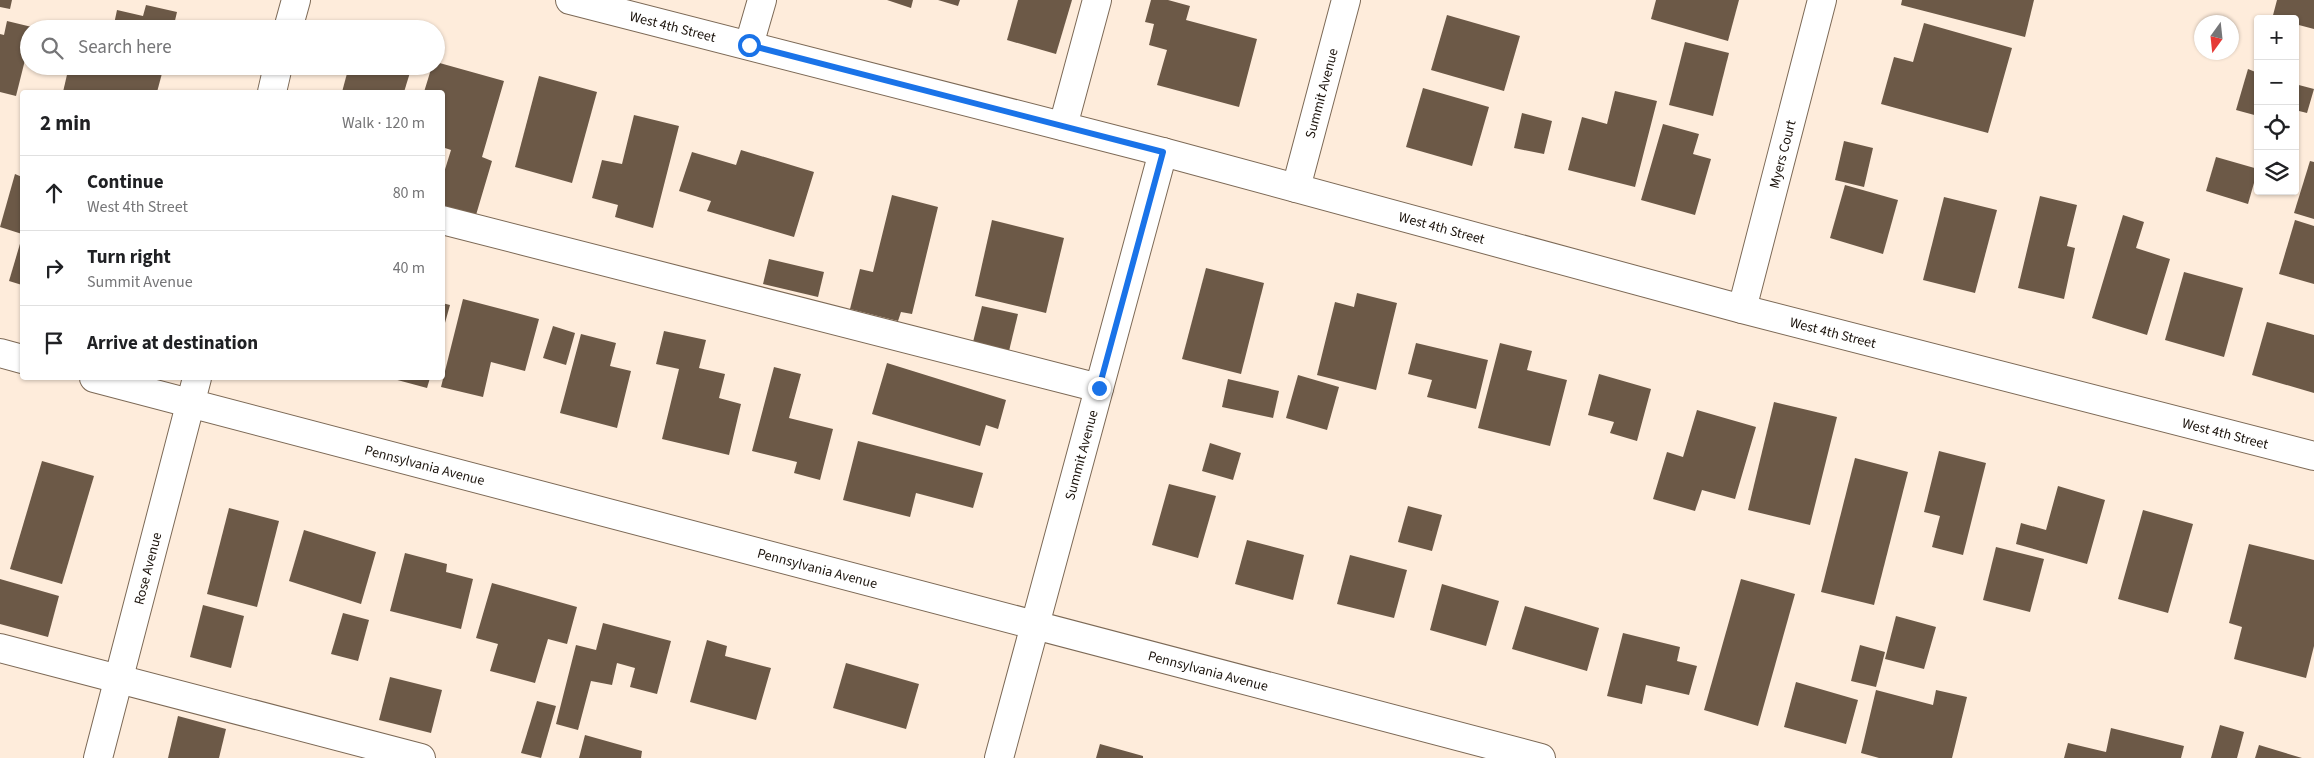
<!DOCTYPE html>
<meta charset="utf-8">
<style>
body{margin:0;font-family:"Source Sans 3",sans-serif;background:#f2f2f2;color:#202124}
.controls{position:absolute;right:15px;top:15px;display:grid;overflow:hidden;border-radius:5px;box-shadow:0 1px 4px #0004}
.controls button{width:45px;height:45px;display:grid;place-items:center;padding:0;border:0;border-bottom:1px solid #e0e0e0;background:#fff;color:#202124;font:25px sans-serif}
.compass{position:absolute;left:2194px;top:15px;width:45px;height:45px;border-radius:50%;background:#fff;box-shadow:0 1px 4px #0004;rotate:195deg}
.stop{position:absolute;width:15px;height:15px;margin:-11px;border:4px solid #1a73e8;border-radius:50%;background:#fff}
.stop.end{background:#1a73e8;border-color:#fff;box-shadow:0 1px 5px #0008}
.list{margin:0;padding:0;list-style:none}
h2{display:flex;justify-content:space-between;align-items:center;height:65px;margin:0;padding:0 20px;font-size:21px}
h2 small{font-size:16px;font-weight:400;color:#757577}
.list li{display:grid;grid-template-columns:32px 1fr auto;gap:15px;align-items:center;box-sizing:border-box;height:75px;padding:0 20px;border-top:1px solid #e0e0e0}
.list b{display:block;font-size:19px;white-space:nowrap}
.list p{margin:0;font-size:16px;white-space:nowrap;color:#757577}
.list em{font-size:16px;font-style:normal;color:#757577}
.icon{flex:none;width:28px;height:28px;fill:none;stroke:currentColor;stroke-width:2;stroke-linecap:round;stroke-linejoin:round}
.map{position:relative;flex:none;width:2314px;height:758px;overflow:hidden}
.search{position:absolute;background:#fff;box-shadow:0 1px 4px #0004;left:20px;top:20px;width:425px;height:55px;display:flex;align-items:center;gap:12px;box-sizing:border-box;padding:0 18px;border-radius:28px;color:#757577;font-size:19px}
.panel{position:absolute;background:#fff;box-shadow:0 1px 4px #0004;left:20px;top:90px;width:425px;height:290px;border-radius:5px}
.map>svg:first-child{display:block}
.building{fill:#6c5947}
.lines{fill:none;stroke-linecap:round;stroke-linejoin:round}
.minor-casing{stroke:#7c6956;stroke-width:30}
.minor{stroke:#fff;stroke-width:28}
.route{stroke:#1a73e8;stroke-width:6}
.labels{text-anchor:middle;stroke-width:5;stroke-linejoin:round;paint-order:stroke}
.street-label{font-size:14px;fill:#1b130c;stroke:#feecdb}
</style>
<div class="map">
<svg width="2314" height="758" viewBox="0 0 2314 758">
<rect width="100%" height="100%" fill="#feecdb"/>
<g class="building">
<path d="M0,0H12L10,9L0,7Z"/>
<path d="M887,0H913L911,8Z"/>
<path d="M938,0H960L958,6Z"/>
<path d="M1018,0H1072L1056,54L1007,40Z"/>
<path d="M1151,0H1168L1190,6L1186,20L1257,39L1239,107L1157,85L1167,50L1149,45L1154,24L1145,22Z"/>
<path d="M1656,0H1739L1728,41L1651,19Z"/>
<path d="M1902,0H2034L2025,37L1901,5Z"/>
<path d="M2277,0H2314V29L2295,24V19H2272Z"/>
<path d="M146,5L177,12L173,29H113L117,10L143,16Z"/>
<path d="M1447,15L1520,36L1504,91L1431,70Z"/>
<path d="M7,21L36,28L29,29V44L16,96L0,92V34L4,35Z"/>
<path d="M1924,23L2012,48L1988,133L1881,104L1894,57L1913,62Z"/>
<path d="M1685,42L1729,53L1713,116L1669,105Z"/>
<path d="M436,62L504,81L482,157L492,161L476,215L442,206V179L451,150L442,147V92H424L432,66H436Z"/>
<path d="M69,66H164L157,92H63Z"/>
<path d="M349,66H412L404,92H342Z"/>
<path d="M2248,69L2258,73V116L2236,110Z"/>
<path d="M539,76L597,92L572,183L515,167Z"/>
<path d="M2295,84L2314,89L2307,113L2295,110Z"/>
<path d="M1423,88L1489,107L1472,166L1406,147Z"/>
<path d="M1615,91L1657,101L1635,187L1568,170L1582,117L1607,124Z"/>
<path d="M1522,113L1552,121L1544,154L1514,148Z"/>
<path d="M634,115L679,126L653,228L615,217L618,205L592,198L602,160L622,164Z"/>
<path d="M1663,124L1699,134L1693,154L1711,159L1695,215L1641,200Z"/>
<path d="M1844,141L1873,148L1864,187L1835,180Z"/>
<path d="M741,150L814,172L794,237L707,211L711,201L679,191L692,152L736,165Z"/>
<path d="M2216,157L2258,169L2248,204L2206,191Z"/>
<path d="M2310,161L2314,162V219L2294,213Z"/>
<path d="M15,174L22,177V234L0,227Z"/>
<path d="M1845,185L1898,200L1883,254L1830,238Z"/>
<path d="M892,195L938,207L912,314L901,312L898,321L850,309L860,269L873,272Z"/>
<path d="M2040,196L2077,205L2067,246L2075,248L2064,299L2018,288Z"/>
<path d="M1944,197L1997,210L1975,293L1923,280Z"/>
<path d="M2123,215L2144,222L2136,248L2170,259L2147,335L2092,318Z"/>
<path d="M992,220L1064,238L1046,313L975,296Z"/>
<path d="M2295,220L2314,226V284L2279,274Z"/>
<path d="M22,237V285L9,281Z"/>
<path d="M769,259L824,272L818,297L763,284Z"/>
<path d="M1206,268L1264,283L1241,374L1182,359Z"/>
<path d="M2184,272L2243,288L2224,357L2165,340Z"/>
<path d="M1357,293L1397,303L1376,390L1317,375L1335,302L1354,307Z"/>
<path d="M463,299L539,319L525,371L491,362L483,397L441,387Z"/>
<path d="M442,303L450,305L443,330H442Z"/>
<path d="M982,306L1018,314L1009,351L973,342Z"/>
<path d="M2267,322L2314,335V393L2252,375Z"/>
<path d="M553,326L575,333L566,365L543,358Z"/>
<path d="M664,331L706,340L699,368L725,374L719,398L741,404L729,455L662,439L679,369L656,364Z"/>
<path d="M581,334L616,343L610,366L631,371L617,428L560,413Z"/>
<path d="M1416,343L1488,360L1476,409L1427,397L1432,380L1408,374Z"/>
<path d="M1500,343L1532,351L1527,370L1567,380L1550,446L1478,428Z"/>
<path d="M887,363L1006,400L998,429L986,425L980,446L872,414Z"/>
<path d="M774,367L801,374L789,418L833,429L820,480L794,473L797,462L752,451Z"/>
<path d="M1599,374L1651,389L1637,441L1610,433L1614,422L1588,415Z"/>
<path d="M1298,375L1339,387L1327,430L1286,418Z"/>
<path d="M390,378H430L427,388Z"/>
<path d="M1228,379L1279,391L1273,418L1222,407Z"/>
<path d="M1774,402L1837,417L1810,525L1748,510Z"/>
<path d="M1697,410L1756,427L1735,499L1702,490L1695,511L1653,499L1667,452L1683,457Z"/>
<path d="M858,441L983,473L973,508L916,493L910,517L843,500Z"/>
<path d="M1210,443L1241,453L1233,480L1202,471Z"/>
<path d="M1939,451L1986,463L1963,555L1932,547L1940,516L1924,512Z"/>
<path d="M1855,458L1908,472L1874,605L1821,592Z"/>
<path d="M42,461L94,476L62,584L10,569Z"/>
<path d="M1169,484L1216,496L1198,558L1152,545Z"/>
<path d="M2058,486L2105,500L2087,564L2016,544L2021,523L2046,530Z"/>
<path d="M1408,506L1442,515L1432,551L1398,542Z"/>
<path d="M229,508L279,521L257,607L207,594Z"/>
<path d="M2143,510L2193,524L2168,613L2118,599Z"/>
<path d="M304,530L376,552L361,604L289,581Z"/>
<path d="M1247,540L1304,555L1293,600L1235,584Z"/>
<path d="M2249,544L2314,560V646L2306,678L2234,659L2242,627L2229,623Z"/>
<path d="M1996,547L2044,559L2030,612L1983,600Z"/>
<path d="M405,553L447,564L446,572L473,579L461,629L390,611Z"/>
<path d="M1350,555L1407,570L1394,618L1337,604Z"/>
<path d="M0,579L59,596L48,637L0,624Z"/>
<path d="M1741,579L1795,594L1758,726L1704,710Z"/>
<path d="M492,583L577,607L567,644L548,639L535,683L490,671L498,644L476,638Z"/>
<path d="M1442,584L1499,601L1486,646L1430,630Z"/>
<path d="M203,605L244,616L231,668L190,657Z"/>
<path d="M1525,606L1599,628L1587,671L1512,649Z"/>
<path d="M343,613L369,620L358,661L331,654Z"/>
<path d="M1896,616L1936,627L1924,669L1885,659Z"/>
<path d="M603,623L671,641L657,694L630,687L635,668L617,663L612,685L591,681L578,730L556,724L576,645L596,650Z"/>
<path d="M1623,633L1680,647L1677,661L1697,666L1689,695L1646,685L1642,704L1607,696Z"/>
<path d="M707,640L727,646L725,656L771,668L756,720L690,702Z"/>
<path d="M1860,645L1885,652L1876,687L1851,681Z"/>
<path d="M846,663L919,684L906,729L833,708Z"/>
<path d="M390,677L442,690L431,733L379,720Z"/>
<path d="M1796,682L1858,700L1846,744L1784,727Z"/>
<path d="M1876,690L1933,705L1936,690L1967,697L1952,758H1879L1861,753Z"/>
<path d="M537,701L556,706L541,758L521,753Z"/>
<path d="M178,716L226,729L219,758H168Z"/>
<path d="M2220,725L2244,732L2237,758H2211Z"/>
<path d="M2111,728L2184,746L2181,758H2064L2068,743L2106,752Z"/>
<path d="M585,735L642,751L641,758H579Z"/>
<path d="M1100,744L1143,756V758H1096Z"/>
<path d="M2259,745L2302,758H2255Z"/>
</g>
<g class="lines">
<defs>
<g id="minor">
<path id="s1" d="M570,0L1163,152L1742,309L2314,456"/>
<path d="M288,29L296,0"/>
<path d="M749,45L762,0"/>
<path d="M272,92L278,66"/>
<path d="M1063,126L1097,0"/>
<path id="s2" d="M1296,188L1346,0"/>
<path d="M442,220L1099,388"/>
<path id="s3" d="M1742,309L1822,0"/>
<path d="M0,353L22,359"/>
<path id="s4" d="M94,378L1541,758"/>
<path d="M0,648L421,758"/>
<path id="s5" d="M98,758L197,378"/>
<path id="s6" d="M999,758L1163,152"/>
</g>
</defs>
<use href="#minor" class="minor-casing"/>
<use href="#minor" class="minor"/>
</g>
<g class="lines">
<path class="route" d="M749,45L1163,152L1099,388"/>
</g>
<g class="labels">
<g class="street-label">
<text dy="5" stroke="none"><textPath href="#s1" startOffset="106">West 4th Street</textPath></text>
<text dy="5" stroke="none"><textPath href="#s2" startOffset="98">Summit Avenue</textPath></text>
<text dy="5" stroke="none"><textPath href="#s3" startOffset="160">Myers Court</textPath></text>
<text dy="5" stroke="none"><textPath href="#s1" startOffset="901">West 4th Street</textPath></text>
<text dy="5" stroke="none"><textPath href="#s1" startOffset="1306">West 4th Street</textPath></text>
<text dy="5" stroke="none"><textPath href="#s1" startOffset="1711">West 4th Street</textPath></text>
<text dy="5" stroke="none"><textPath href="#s6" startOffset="314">Summit Avenue</textPath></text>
<text dy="5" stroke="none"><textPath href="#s4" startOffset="342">Pennsylvania Avenue</textPath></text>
<text dy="5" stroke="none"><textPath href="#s5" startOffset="196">Rose Avenue</textPath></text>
<text dy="5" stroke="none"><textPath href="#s4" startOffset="748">Pennsylvania Avenue</textPath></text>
<text dy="5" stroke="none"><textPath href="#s4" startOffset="1152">Pennsylvania Avenue</textPath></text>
</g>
</g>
</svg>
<div class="controls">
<button>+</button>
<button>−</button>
<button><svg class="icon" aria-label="locate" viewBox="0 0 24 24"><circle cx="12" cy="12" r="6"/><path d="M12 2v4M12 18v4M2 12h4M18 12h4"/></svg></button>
<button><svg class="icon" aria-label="layers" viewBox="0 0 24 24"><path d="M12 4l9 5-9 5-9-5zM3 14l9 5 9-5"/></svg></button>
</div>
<svg class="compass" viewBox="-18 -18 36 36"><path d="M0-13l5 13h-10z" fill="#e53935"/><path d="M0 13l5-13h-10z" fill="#757577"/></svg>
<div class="stop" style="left:749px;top:45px"></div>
<div class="stop end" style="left:1099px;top:388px"></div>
<div class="search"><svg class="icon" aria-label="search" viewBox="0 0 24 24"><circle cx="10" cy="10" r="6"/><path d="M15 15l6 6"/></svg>Search here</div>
<section class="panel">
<h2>2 min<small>Walk · 120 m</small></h2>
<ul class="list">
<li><svg class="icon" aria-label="ahead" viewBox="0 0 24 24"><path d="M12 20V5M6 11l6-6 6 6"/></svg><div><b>Continue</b><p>West 4th Street</p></div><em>80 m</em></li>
<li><svg class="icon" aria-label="right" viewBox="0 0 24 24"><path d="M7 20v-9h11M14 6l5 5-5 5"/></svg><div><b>Turn right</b><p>Summit Avenue</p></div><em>40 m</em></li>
<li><svg class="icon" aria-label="arrive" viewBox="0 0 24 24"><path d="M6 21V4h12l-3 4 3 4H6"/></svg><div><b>Arrive at destination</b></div></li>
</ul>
</section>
</div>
